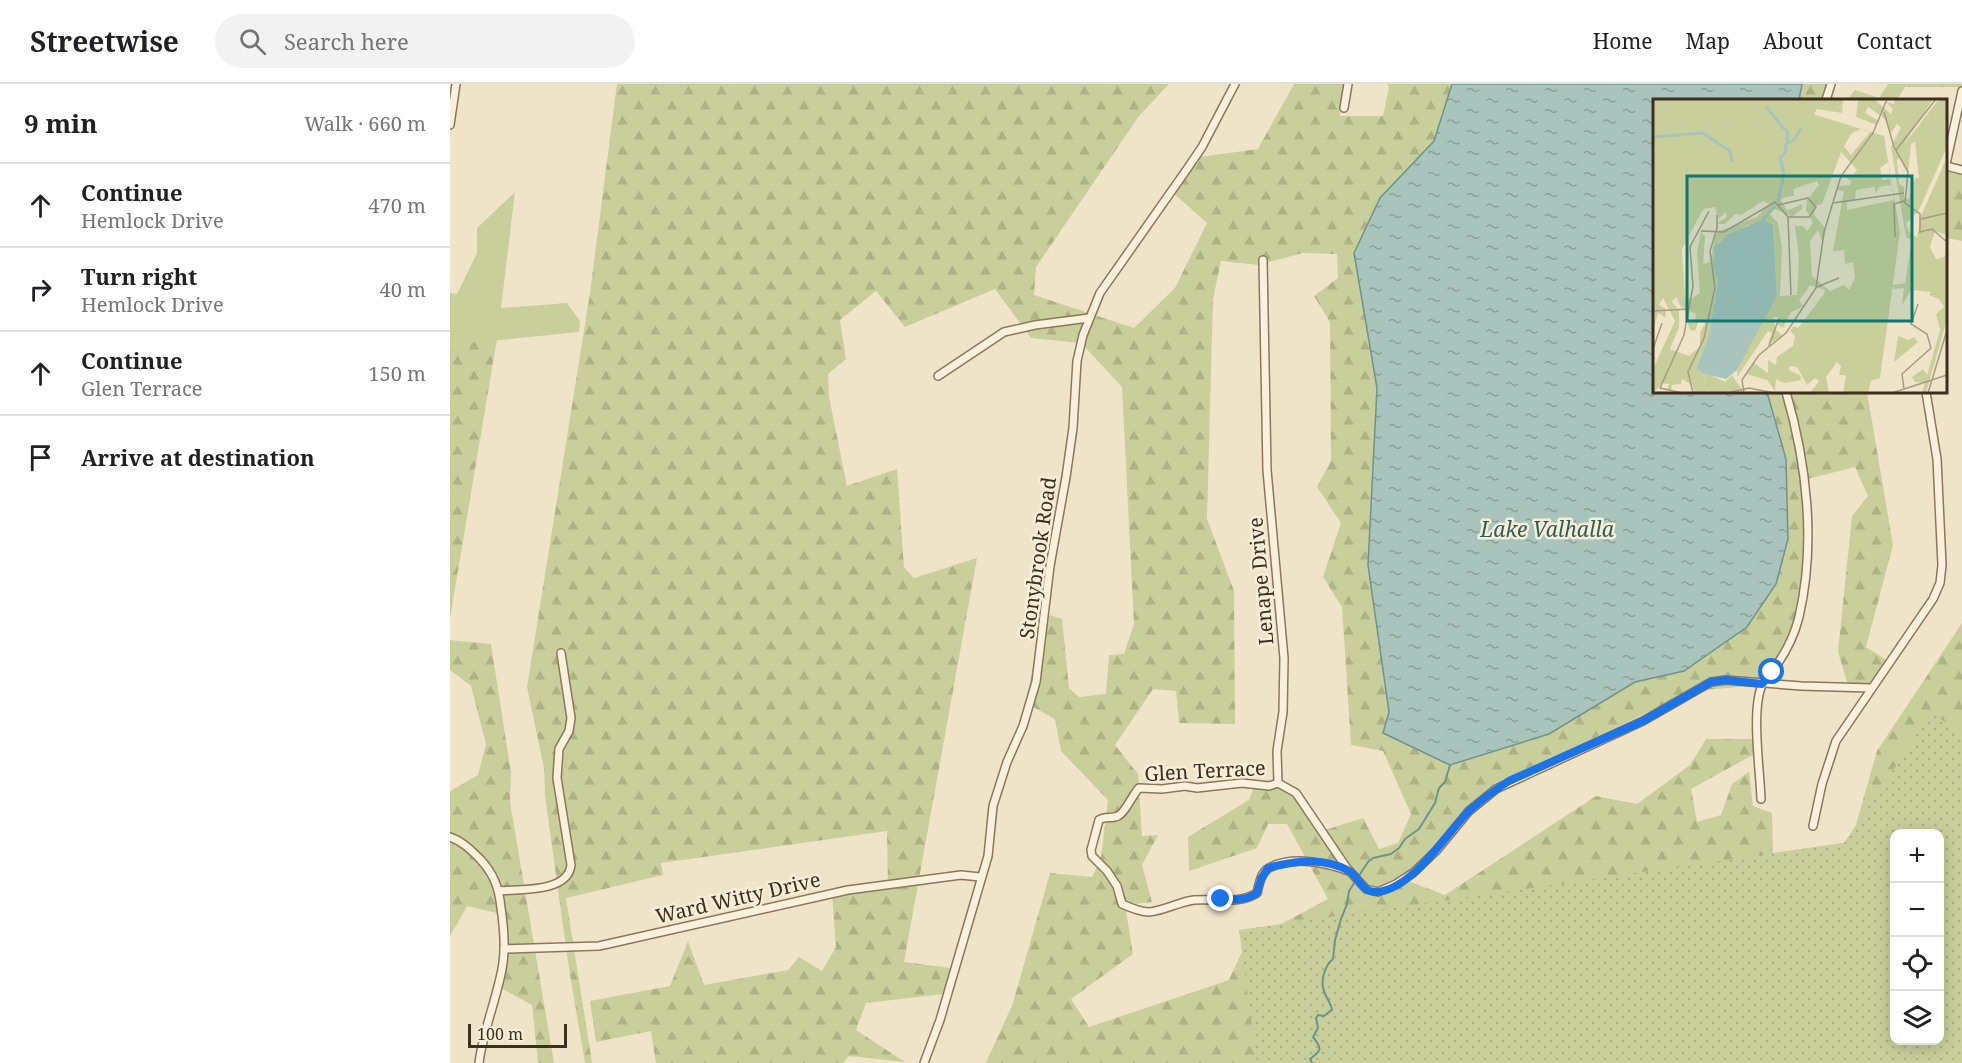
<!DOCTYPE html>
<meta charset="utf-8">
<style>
body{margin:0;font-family:"Noto Serif",serif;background:#f2f2f2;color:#202124}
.controls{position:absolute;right:18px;bottom:18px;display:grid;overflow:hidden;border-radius:12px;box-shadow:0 3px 15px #0003}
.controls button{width:54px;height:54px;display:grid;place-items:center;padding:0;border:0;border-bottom:2px solid #e0e0e0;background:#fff;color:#202124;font:30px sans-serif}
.scale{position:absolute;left:18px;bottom:15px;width:99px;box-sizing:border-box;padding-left:6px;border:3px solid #3d2e20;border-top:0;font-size:16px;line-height:21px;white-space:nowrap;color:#3d2e20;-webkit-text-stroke:4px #f7eed8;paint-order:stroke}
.stop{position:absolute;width:18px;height:18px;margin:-14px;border:4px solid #1a73e8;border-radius:50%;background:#fff}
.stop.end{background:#1a73e8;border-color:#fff;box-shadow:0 2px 6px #0008}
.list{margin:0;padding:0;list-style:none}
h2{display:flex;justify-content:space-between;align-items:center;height:78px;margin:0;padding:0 24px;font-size:26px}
h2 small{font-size:20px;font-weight:400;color:#757577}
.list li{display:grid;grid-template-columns:39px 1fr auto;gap:18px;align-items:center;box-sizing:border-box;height:84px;padding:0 24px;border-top:2px solid #e0e0e0}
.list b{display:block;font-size:22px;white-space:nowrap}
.list p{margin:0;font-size:20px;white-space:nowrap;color:#757577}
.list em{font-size:20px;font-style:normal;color:#757577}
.icon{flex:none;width:33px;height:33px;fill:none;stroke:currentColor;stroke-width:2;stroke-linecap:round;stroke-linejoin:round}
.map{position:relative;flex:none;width:1512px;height:979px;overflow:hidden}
header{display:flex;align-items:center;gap:36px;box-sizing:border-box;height:84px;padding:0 30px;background:#fff;border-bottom:2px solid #e0e0e0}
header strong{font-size:28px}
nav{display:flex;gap:33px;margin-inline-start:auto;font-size:21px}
.search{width:420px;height:54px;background:#f2f2f2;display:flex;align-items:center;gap:15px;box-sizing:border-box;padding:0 21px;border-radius:33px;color:#757577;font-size:22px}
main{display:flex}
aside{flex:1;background:#fff}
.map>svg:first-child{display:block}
.grass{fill:#c9cf9b}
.forest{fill:url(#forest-firs);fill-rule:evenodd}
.park{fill:url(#park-dots);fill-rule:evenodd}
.water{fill:url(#water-ripples);stroke:#6f938a;stroke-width:1.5}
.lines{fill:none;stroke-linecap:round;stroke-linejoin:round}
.stream{stroke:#6f938a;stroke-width:2}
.minor-casing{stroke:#8d765c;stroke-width:10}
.minor{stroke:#faf1dc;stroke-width:7}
.route{stroke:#1a73e8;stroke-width:8}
.labels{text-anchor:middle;stroke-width:5;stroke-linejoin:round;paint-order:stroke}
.street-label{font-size:20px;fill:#3d2e20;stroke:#f7eed8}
.water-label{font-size:21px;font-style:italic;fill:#2f5d5a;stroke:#f7eed8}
.inset-river{fill:none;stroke:#a9c4bc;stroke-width:3}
.inset-road{fill:none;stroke:#a89b85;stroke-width:1.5}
.view{fill:#0f766e;fill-opacity:0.15;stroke:#0f766e;stroke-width:3}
.inset-edge{fill:none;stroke:#3d2e20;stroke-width:3}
</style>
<header>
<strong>Streetwise</strong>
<div class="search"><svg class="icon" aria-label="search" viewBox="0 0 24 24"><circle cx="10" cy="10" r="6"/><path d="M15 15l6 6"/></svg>Search here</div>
<nav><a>Home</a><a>Map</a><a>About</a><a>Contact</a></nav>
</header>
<main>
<aside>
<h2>9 min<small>Walk · 660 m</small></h2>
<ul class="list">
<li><svg class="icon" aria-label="ahead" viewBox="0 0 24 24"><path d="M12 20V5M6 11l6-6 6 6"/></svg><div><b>Continue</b><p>Hemlock Drive</p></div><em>470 m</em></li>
<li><svg class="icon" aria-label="right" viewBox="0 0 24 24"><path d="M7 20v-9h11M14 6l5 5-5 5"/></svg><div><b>Turn right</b><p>Hemlock Drive</p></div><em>40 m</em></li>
<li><svg class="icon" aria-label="ahead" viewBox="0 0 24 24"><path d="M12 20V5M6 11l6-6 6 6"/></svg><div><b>Continue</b><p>Glen Terrace</p></div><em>150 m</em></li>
<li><svg class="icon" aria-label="arrive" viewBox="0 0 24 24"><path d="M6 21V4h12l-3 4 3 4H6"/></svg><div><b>Arrive at destination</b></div></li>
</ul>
</aside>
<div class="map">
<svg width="1512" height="979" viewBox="0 0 1512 979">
<defs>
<pattern id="forest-firs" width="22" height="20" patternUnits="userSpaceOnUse" patternTransform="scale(1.5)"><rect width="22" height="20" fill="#c9cf9b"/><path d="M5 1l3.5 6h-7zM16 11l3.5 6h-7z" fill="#aeb285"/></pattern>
<pattern id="park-dots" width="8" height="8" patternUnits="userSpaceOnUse" patternTransform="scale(1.5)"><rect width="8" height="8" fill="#c9cf9b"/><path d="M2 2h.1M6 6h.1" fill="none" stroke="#aeb285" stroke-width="1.8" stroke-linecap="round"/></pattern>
<pattern id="water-ripples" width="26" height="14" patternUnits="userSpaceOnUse" patternTransform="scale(1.5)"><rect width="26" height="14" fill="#a9c4bc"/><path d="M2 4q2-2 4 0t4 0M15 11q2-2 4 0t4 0" fill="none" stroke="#8ba098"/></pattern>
</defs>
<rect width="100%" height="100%" fill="#f0e4c8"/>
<path class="grass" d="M65,108L51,224L117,219L130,237L129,248L0,261V209L7,210L27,169V144Z"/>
<g class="forest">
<path d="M167,0H719L689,32L586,183L584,211L684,244L725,204L757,139L721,107L743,74L808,65L844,0H895L890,32H933L939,3L937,0H1002L984,57L930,114L904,169L927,304L918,481L939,628L933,649L1000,681L1099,650L1186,598L1234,587L1336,375L1317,308H1417L1443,461L1416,563L1438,577L1417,606L1399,604L1388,568L1402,432L1418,412L1405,383L1353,396L1356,457L1342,561L1313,601L1242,607L1040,704L953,795L995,811L1146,712L1187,720L1240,681L1256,655H1312L1310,667L1241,705L1247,738L1271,731L1282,700L1299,688L1303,722L1322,729L1323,769L1401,758L1427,667L1512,539V979H536L563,919L600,789L642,793L651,774L658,716L611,667L605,635L576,619L593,529L612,535L619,604L629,613L656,610L659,571L674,570L684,540L672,303L631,259L581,254L545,205L455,243L426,207L390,236L396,275L378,290L379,313L397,402L447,385L454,483L464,494L527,474L454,878L500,884L494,910L416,919L406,946L455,978L399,972L393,979H206L201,947L146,958L140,917L220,902L238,857L254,901L338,886L349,873L372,887L386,863L382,810L438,801L437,747L211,779L213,791L116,814L142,979H135L119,885L95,712L94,684L77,603L140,209ZM853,169L887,170L888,194L864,212L880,238L881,377L867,403L891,439L873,493L892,523L901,661L933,667L961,730L948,759L929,765L913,734L872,747L837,700H805L799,716L738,753L739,787L807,764L818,740H837L878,815L796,859L779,896L639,943L621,915L683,870L675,821L702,818L692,781L708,751L692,752L688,690L665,661L703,605L726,607L729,639L785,640L784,507L757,435L763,215L771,177L808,181ZM1444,750H1490V956H1444Z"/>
<path d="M1352,0H1384L1375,16H1349Z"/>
<path d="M1438,0H1512V3H1455L1447,16H1397L1405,6L1429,14Z"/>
<path d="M1496,82L1512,86V157L1496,154Z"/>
<path d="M47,255L0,534V261Z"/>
<path d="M0,556L41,560L61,689L60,718L104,979H88L82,921L49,903L51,830L17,822L0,852V707L28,691L36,660L21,602L0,586Z"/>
</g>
<path class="park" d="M1481,629L1512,648V979H807L789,846L1394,759ZM1444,750H1490V956H1444Z"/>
<path class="water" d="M1002,0H1352L1349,16H1204V308H1317L1336,375L1338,455L1326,500L1297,543L1234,587L1185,598L1099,650L1000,681L933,649L939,628L918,481L927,304L904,169L930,114L984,57Z"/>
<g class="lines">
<path class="stream" d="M862,979L860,975C871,967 873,965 863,953L868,944L866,934L868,931L874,932L882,926C881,919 876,914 874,907C870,897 875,881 883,875L885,856L891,835L897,820L899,807L918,778L923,774L941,770L949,764L955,755L969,745L985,719L989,704L995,698L1000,681"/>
<defs>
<g id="minor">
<path d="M1376,16L1381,0"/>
<path d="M894,24L898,0"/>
<path d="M0,41L6,0"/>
<path d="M1496,80L1512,7"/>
<path d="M1496,82L1512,86"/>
<path d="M813,176L817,386L834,574L833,628L827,667L828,699"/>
<path d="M488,292L554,248L585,241L639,234"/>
<path d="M828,699L846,709L896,783L916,805L928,808L946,800L963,789L986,767L1019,727L1046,705L1193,637L1261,598L1276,596L1351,602L1421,604"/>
<path d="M828,699L819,702L792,699L747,704L735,702L712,705L689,704C683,710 675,729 668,732C662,735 655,732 649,736L641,766L642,772L657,787L667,802L672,820C681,824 690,828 699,828C714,827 728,818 744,816C765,814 788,821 807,809C809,800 811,788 819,784C842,771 877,779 899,787"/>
<path d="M1311,715C1310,685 1301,627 1312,601C1315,593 1323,586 1328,579C1337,566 1345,549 1349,533C1366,460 1357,380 1336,308"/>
<path d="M1363,742L1372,700L1386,657L1483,515L1490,499L1492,481L1487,375L1476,308"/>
<path d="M0,753C12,757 21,766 30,775C44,790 49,804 51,824C54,844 56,865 52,885C46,917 33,947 29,979"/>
<path d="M49,807C69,805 118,809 121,781L107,694L109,665L119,647L121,634L111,569"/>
<path d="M54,865L149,862L398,806L511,791L530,793"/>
<path d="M474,979L490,936L538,772L543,722L557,678L573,642L586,598L600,482L616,393L623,344L627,277L633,251L650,209L737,85L752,63L785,0"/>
</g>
</defs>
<use href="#minor" class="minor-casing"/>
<use href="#minor" class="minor"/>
</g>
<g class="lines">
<path class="route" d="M771,815C785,816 795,817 807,809L811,795L818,784C843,777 875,773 899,787C909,793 912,809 927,808C963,805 996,750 1019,727C1031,716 1045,706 1059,697L1193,637L1261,598L1276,596L1312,600L1322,588"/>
</g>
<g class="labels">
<g class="street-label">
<text transform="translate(588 474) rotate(-82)" y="7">Stonybrook Road</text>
<text transform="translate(811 497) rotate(-95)" y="7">Lenape Drive</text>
<text transform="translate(755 687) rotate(-3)" y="7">Glen Terrace</text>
<text transform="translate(288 814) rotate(-13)" y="7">Ward Witty Drive</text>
</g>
<g class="water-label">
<text x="1097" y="453">Lake Valhalla</text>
</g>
</g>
<g transform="translate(1203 15)">
<rect width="294" height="294" fill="#f0e4c8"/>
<path d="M260,183L294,197V220L273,294H269L272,284L262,283L259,278L270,270L274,276L287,231L283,215L291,208L286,200L276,196L278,193L258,191L249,206L251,189L241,190L239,186Z" fill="#c9cf9b"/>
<path d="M0,0H111L231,37L247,133L227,279L218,282L215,294H190L193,276H186L188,267L184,263L173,278L176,294H157L166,282L162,279L154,286L144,268L137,267L136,271L147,276L148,281L132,284L123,280L122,292L114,281L94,275L101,264L115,274V261L123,266L124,258L140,247L142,237L137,232L141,227L145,229L171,195L172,191L157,186L146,202L151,207L138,213L130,229L125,226L126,218H120L123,231L130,237L115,245L119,234L115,232L84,278V271L105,228L124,197L120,126H95L66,142L60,155L65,183L55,239L43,269L53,274L51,284L56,294H41L40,287L29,280L28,285L19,286L18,292L14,291L16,285L9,284L0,294V270L22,222L10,199L6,206L12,209L13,219L5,214L0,230ZM207,30L217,33L198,56L191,48L198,35ZM188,53L204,71L199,78L191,77L198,82L197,86L185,87L184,91L191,92L180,152L191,151L192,165L200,163L202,179L196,191L191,186L177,192L159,177L157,142L165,131L170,144L173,130L161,116L162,107L169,105ZM235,63L241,101L194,111V103L202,102L203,91L221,88L223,95L226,88L238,86L237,80L229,81L227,69ZM164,82L166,86L154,101L153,111L160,124L154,132L150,127H142L146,158L144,196L127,197L129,149L125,124L116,114L120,109L139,118L149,110V105L134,112L128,101L143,89ZM110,102L116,105L104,118L63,133L57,163L50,165L52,138L48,132L44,154L47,194L38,200L32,199L29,150L50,110L62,108L65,120L73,113L74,118L63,125H72L82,115L88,116ZM23,198L28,208L43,215L42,222H34L37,231L42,232L46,221L54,220L47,234V248L36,257L17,250L26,228V211L19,203ZM205,0H221L238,15L240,10L233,3L241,5L242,0H280L249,48L286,0H294V48L265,113L253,124L256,133L264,139L268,117L294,58V136L282,132L277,148L283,160L291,158L294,152V197L260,184L252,185L259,140L253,139L238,48L248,29L244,25L238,34L232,20L215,8L212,14L226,22L224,26L203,18ZM262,43L266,79H262L256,100L251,99V88L246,85L244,61L247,59L255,75L258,45ZM245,237L255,241L261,238L265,243L241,263Z" fill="#c9cf9b" fill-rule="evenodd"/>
<path d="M10,0H190L189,14L164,10L160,17L169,24L166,35L160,31L155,43L159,65L138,68L141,97L51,109L38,129L0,106V12L28,15ZM0,127L26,146L15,163L0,154ZM53,274L72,283L79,276L91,294H56L51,284Z" fill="#c9cf9b"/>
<path d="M110,121L120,126L124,197L84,271L73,280L52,275L43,269L55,239L65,183L60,167L61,148L75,135Z" fill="#a9c4bc"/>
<path class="inset-river" d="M113,8L135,34L134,43M0,38L50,34L77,52L79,63M125,103L131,74L127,59L133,53L132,46L141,41L148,29M110,121L122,107"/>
<path class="inset-road" d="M231,13L241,48L255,73L252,104L267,115V133L279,130L294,143M243,51L283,0M180,104L251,94M125,106L155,99L163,108L156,118H135M268,120L294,114M48,132L71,133L122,103L135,118L138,196M242,138L241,105L251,102M164,188L186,179M0,212L36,210M116,247L126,219M0,250L9,224M251,290L249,275L278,249L274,235L258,225L265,205M29,294L7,289L31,236L40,187L37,148L56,112M40,294L35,273L51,239L62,189L57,152L64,129V116M74,294L96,289L121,294M91,294L89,281L106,256L133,234L163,189L171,133L188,77L220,34L234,0M239,294L294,276M275,294L294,231"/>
<path class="view" d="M34,77H259V222H34Z"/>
<rect width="294" height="294" class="inset-edge"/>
</g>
</svg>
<div class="controls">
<button>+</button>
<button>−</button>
<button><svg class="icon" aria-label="locate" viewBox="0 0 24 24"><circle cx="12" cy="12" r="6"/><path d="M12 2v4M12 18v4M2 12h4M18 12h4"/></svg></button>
<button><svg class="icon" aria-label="layers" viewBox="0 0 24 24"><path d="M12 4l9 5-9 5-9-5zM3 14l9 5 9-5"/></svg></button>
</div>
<div class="scale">100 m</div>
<div class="stop" style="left:1322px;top:588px"></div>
<div class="stop end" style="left:771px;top:815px"></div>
</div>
</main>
